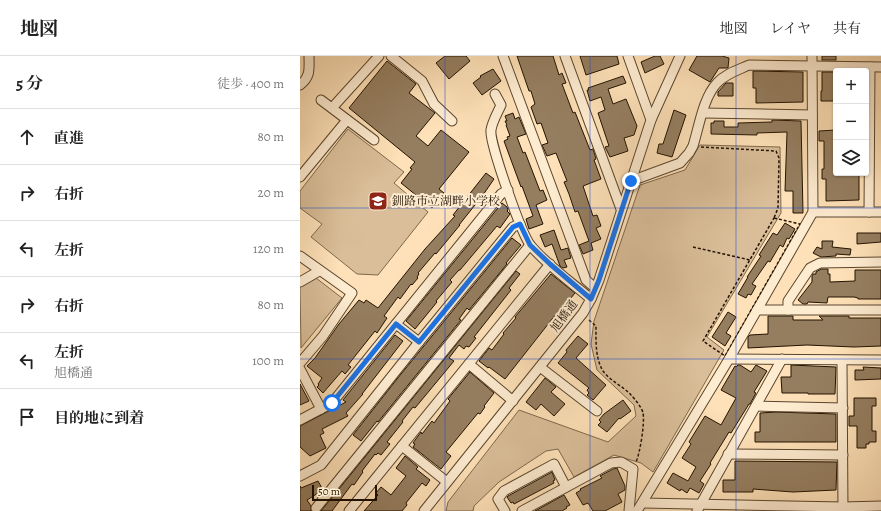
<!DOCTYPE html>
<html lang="ja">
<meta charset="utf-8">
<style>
body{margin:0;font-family:Alegreya,"Noto Serif JP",serif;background:#f6f6f6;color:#222}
.controls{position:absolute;right:12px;top:12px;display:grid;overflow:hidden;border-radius:4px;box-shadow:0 1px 3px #0004}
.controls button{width:36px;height:36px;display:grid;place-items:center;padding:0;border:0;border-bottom:1px solid #e0e0e0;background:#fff;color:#222;font:20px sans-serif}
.scale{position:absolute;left:12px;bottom:10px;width:65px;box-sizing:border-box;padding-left:4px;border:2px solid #231300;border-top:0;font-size:11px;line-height:14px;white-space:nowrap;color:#231300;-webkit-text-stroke:3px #feecd1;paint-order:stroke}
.stop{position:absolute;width:12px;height:12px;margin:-9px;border:3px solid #1a73e8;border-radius:50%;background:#fff}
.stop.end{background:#1a73e8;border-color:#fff;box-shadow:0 1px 4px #0008}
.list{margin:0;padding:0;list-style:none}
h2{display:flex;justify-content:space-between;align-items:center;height:52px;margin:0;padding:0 16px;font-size:17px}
h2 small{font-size:13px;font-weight:400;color:#767676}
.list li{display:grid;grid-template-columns:26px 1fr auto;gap:12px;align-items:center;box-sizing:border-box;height:56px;padding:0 16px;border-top:1px solid #e0e0e0}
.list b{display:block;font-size:15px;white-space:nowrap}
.list p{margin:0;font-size:13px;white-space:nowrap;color:#767676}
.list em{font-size:13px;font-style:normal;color:#767676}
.icon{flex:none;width:22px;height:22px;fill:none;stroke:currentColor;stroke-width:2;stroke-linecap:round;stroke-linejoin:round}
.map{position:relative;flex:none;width:581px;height:455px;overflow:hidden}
header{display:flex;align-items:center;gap:24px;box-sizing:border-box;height:56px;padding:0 20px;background:#fff;border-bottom:1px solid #e0e0e0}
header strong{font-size:19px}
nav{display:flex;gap:22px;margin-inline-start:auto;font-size:14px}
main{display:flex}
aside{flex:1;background:#fff}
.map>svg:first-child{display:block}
.green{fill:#d9be99;stroke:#7e684c}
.building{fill:#957e60;stroke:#231300}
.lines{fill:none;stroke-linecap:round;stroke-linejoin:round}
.minor-casing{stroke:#5a462e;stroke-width:11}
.path{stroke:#231300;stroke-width:1.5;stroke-dasharray:3 2;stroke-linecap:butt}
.minor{stroke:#feecd1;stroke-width:9}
.route{stroke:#1a73e8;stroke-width:5}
.grid{fill:none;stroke:#1d4ed8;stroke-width:1;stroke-opacity:0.55}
.labels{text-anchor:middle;stroke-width:4;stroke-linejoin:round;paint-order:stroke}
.poi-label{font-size:12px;fill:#231300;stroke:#feecd1;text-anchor:start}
.street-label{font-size:12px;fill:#231300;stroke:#feecd1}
</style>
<header>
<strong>地図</strong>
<nav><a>地図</a><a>レイヤ</a><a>共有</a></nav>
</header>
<main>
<aside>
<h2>5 分<small>徒歩 · 400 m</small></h2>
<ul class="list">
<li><svg class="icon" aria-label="ahead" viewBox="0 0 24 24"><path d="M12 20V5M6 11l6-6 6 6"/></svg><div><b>直進</b></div><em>80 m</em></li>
<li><svg class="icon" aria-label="right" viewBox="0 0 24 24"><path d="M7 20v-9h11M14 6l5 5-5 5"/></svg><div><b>右折</b></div><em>20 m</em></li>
<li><svg class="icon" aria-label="left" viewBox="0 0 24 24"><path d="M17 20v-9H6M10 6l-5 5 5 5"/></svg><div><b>左折</b></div><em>120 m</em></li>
<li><svg class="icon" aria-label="right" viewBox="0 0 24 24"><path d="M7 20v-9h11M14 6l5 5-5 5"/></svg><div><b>右折</b></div><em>80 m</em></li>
<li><svg class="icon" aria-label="left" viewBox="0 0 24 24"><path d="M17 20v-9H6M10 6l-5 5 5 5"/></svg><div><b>左折</b><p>旭橋通</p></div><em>100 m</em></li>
<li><svg class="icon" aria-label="arrive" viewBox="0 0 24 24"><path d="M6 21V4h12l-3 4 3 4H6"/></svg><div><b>目的地に到着</b></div></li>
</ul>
</aside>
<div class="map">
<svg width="581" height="455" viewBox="0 0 581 455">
<rect width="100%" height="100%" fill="#fee1b8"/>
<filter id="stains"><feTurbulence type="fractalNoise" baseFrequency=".005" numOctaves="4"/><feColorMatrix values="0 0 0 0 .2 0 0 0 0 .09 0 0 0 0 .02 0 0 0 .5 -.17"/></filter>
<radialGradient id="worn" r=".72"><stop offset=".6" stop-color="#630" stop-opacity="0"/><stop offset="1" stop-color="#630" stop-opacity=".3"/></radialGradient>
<g class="green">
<path d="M48,73L104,116L94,127L128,156L78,219L57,218L11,181L22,168L0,152V135Z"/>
<path d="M400,89L480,91L481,157L407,281L424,294L353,416L341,407L314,399L274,421L258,393L246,395L199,426L174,450L173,455H146L148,446L219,354L308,386L336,360L334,349L297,314L291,288L294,265L340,129L385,114Z"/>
<path d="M16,222L42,242L1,292L0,231Z"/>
</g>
<g class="building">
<path d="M145,0H166L170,5L149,23L136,7Z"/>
<path d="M217,0H253L259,19L262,17L266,27L262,28L273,57L275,56L290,94L293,93L296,103L294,104L301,123L283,130L293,160L297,159L301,170L296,172L301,183L291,187L293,194L283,198L279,189L289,185L278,155L275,156L269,138L264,126L267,125L256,97L247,100L242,89L248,87L241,67L237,68L231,51L235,48L231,35H229Z"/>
<path d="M280,0H317L319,8L286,19Z"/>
<path d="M355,0H360L364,8L345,17L341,6Z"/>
<path d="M397,0H422L429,2L428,12H419L410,26L389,14Z"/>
<rect x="522" y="0" width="14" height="4"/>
<path d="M87,5L116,28L109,37L135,57L116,80L128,90L141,74L169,96L139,133L144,137L132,152L101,127L112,113L110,112L115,106L49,52Z"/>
<path d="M193,13L201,25L182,39L173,27L181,21L180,20Z"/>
<path d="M453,15L503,16V46L456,47V32H453Z"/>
<path d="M522,16H536V45H521V35H522Z"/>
<path d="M323,20L326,27L308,33L313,48L326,43L337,70L334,79L324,82L328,95L310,101L305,91L309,90L298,57L305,54L301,41L290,45L287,34H289L288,32Z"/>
<path d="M426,27H433V40H418V36Z"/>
<path d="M374,54L386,59L372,101L357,97L359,88H363Z"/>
<path d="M213,57L215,63L219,61L226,78L217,81L223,97L225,96L240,135L243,134L247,144L236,149L243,168L229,173L226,163L233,160L222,130L221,131L204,85L208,83L207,81L210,80L206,69H207L205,65H207L205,60Z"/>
<path d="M472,64L501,65L503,157H493V135H485L487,76L457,77V79L411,78V67H414V65H424V71H438V67L472,66Z"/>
<path d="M536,74V117H559V144L526,145V123H522V113H524V85H519V75Z"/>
<path d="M186,117L194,123L183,139L159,169H160L136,198L135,197L118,217L119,218L117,221L118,222L112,229L111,228L100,243L98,241L84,260L87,262L77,277L75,275L48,309L51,311L45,318L42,315L23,337L17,331L19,329L18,328L22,322L7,310L15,302L39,268L59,244L64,247L66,244L78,252L125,193L155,160L153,159Z"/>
<path d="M202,147L207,151L208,154L207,155L210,158L200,172L197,170L160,214H159L150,224L152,226L136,245L137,246L115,273L106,265Z"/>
<path d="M485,167L495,173L489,183L487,182L483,191L480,189L470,206L468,205L452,228L456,230L451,239L448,238L446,242L438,238L448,221H447L461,200L459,199L473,177L477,179Z"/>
<path d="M254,174L261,194L268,192L271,202L264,204L267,211L263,212L260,210L252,188L245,191L240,179Z"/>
<path d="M557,177H581V186L557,188Z"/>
<path d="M212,182L221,189L206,207L207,208L169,254L167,252L159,263L161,264L78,366L77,365L61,385L53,379L97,323Z"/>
<path d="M522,185H533L532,191L551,193L550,199L536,198V200L521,201L513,197L517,191L522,193Z"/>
<path d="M521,213H528V218H530V226L555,225V214H581V243H558V242L554,241H528L527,247L508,246L507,248H503L498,244L512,226V220L513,218H516V216Z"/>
<path d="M216,215L220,218L209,232L211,234L174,281L176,282L169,291L166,290L164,293L159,289L149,302L154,305L115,352L113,351L102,365L103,366L87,386L90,388L81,399L78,397L76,399L75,398L62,415L63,416L54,429L52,428L32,455H21Z"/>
<path d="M251,218L275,237L257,259L256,258L205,323L189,311L188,312L179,305L189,292L192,294L204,278L203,277L216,262L215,261Z"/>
<path d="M428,256L436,261L426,277L431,280L425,290L412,281Z"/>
<path d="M468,260H493V264H523L519,260H549V262H581V290L554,291L507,289L448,292V281L450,279L468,278Z"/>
<path d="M95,279L103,285L62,338H63L46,357L48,360L22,373L24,377L20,379L26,392L10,400L0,391V370L46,346L43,344Z"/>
<path d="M278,280L288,288L276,302L306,329L293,344L287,339L289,337L287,334L289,332L258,307L267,296L266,294Z"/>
<path d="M438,309H440L451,316L456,309L467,315L454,336L456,337L450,348H449L431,377L429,376L410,407L411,408L400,425L404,428L399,437L390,432L387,437L381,433L380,435L367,427L373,417L388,425L396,411L382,402L391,388L389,386L405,360L421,369L436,342L421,334L435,310L436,311Z"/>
<path d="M491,309L536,311L535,338H508V337H482L481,321H491Z"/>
<path d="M563,311L581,312V323L555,324V314H564Z"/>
<path d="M170,316L194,337L184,350L185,351L180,358L178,357L146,396L151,400L141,413L113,391L115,388L113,387L121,376L122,378L132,365L134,367L150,345L148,343Z"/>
<path d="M245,322L256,331L251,336L265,348L254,360L241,348L236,354L226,346Z"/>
<path d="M0,328L9,345L0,349Z"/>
<path d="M554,342H576V350H572V375H576V386H569V388H566V392H557V370H549V360H554Z"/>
<path d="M323,344L331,355L320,363L319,362L307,376L298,369L301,366L299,364L304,358Z"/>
<path d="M476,356L536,358V386H455V376H460V357Z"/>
<path d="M105,400L118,411L116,413L130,424L126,430L122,427L106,447L107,449L102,455H64L78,439L76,437L81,431L91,439L106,420L96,412Z"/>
<path d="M435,405L537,406L536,434L493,436L453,433V436H423V424H435Z"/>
<path d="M317,412L325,430V434L318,438L322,446L305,455H293L288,447L283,449L276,437L281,434L280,433L302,422L300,420L313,413Z"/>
<path d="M252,416L255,424L253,425L254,427L214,448L213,446L211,447L207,441L208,440Z"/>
<path d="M18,425L23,434L7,444L11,450V455H0V430L1,432Z"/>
<path d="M264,439L270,449L266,451L267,452L262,455H235Z"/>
</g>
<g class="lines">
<defs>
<g id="minor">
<path d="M91,0L122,25L134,48L152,65"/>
<path d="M203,0L286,224L295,232"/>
<path d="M265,0L321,153"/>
<path d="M328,0L351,64"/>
<path d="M0,29C11,20 9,13 9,0"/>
<path d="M195,38L201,49C198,56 192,66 191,74C189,86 222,180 231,190C248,210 271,226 291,243"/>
<path d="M21,44L74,84"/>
<path d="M32,52L79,0"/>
<path d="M403,57L512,59"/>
<path d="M0,121L47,64"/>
<path d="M331,125L380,107L389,97L393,90C399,71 403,42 417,27C425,18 438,14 449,9L581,11"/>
<path d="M513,156H581"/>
<path d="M569,156L570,11"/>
<path d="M0,200L52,237L23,280L0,307"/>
<path d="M0,226L19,215"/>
<path d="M457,254H581"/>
<path d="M488,254V245L510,212L520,207L581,206"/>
<path d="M96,268L119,286"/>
<path d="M429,303L581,304"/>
<path d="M542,305L543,455"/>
<path d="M169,308L213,345"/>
<path d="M240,311L297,355"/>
<path d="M0,313L21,353"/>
<path d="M456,350L543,352"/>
<path d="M0,364L32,347L201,138L208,134"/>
<path d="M102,390L147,426"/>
<path d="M428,398L543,399"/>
<path d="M0,420L21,409L119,286L213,171L220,168"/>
<path d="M343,447L543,451L581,450"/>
<path d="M16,452L230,189"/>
<path d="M49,455L250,208"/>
<path d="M124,455L283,257L291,243L299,224L351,64L380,0"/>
<path d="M205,455L198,443L204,435L254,408L266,431"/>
<path d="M222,455L311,407L321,406L333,413L329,455"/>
<path d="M337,455L429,303L513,156L512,0"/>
<path d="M397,455L482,303"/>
</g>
</defs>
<use href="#minor" class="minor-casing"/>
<g class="path">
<path d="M401,91L476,95L479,102L478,152L474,162"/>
<path d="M474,162L500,168L425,300L403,285Z"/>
<path d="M393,191L450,204"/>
<path d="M289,264L296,270C296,284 295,302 303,315C310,325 323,330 331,339C335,343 342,352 343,357C345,367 340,397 336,406"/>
</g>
<use href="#minor" class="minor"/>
</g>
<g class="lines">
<path class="route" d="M32,347L96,268L119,286L213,171L220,168L230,189L250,208L291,243L299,224L331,125"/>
</g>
<path class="grid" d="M145,0V455M290,0V455M436,0V455M0,152H581M0,303H581"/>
<defs>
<symbol id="school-square" viewBox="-11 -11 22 22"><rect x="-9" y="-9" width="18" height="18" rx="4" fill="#8f2418" stroke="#feecd1"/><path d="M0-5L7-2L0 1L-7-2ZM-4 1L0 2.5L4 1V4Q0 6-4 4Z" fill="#fff"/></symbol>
</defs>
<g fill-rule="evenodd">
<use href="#school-square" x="67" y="134" width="22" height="22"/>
</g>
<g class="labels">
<g class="poi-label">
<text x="92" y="149">釧路市立湖畔小学校</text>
</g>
<g class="street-label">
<text transform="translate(264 260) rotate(-53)" y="4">旭橋通</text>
</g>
</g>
<rect width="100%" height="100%" filter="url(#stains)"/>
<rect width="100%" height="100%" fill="url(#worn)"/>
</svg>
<div class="controls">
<button>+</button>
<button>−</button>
<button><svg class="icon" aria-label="layers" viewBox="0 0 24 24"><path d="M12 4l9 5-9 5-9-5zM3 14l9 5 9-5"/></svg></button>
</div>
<div class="scale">50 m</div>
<div class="stop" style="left:32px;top:347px"></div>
<div class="stop end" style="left:331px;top:125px"></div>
</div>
</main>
